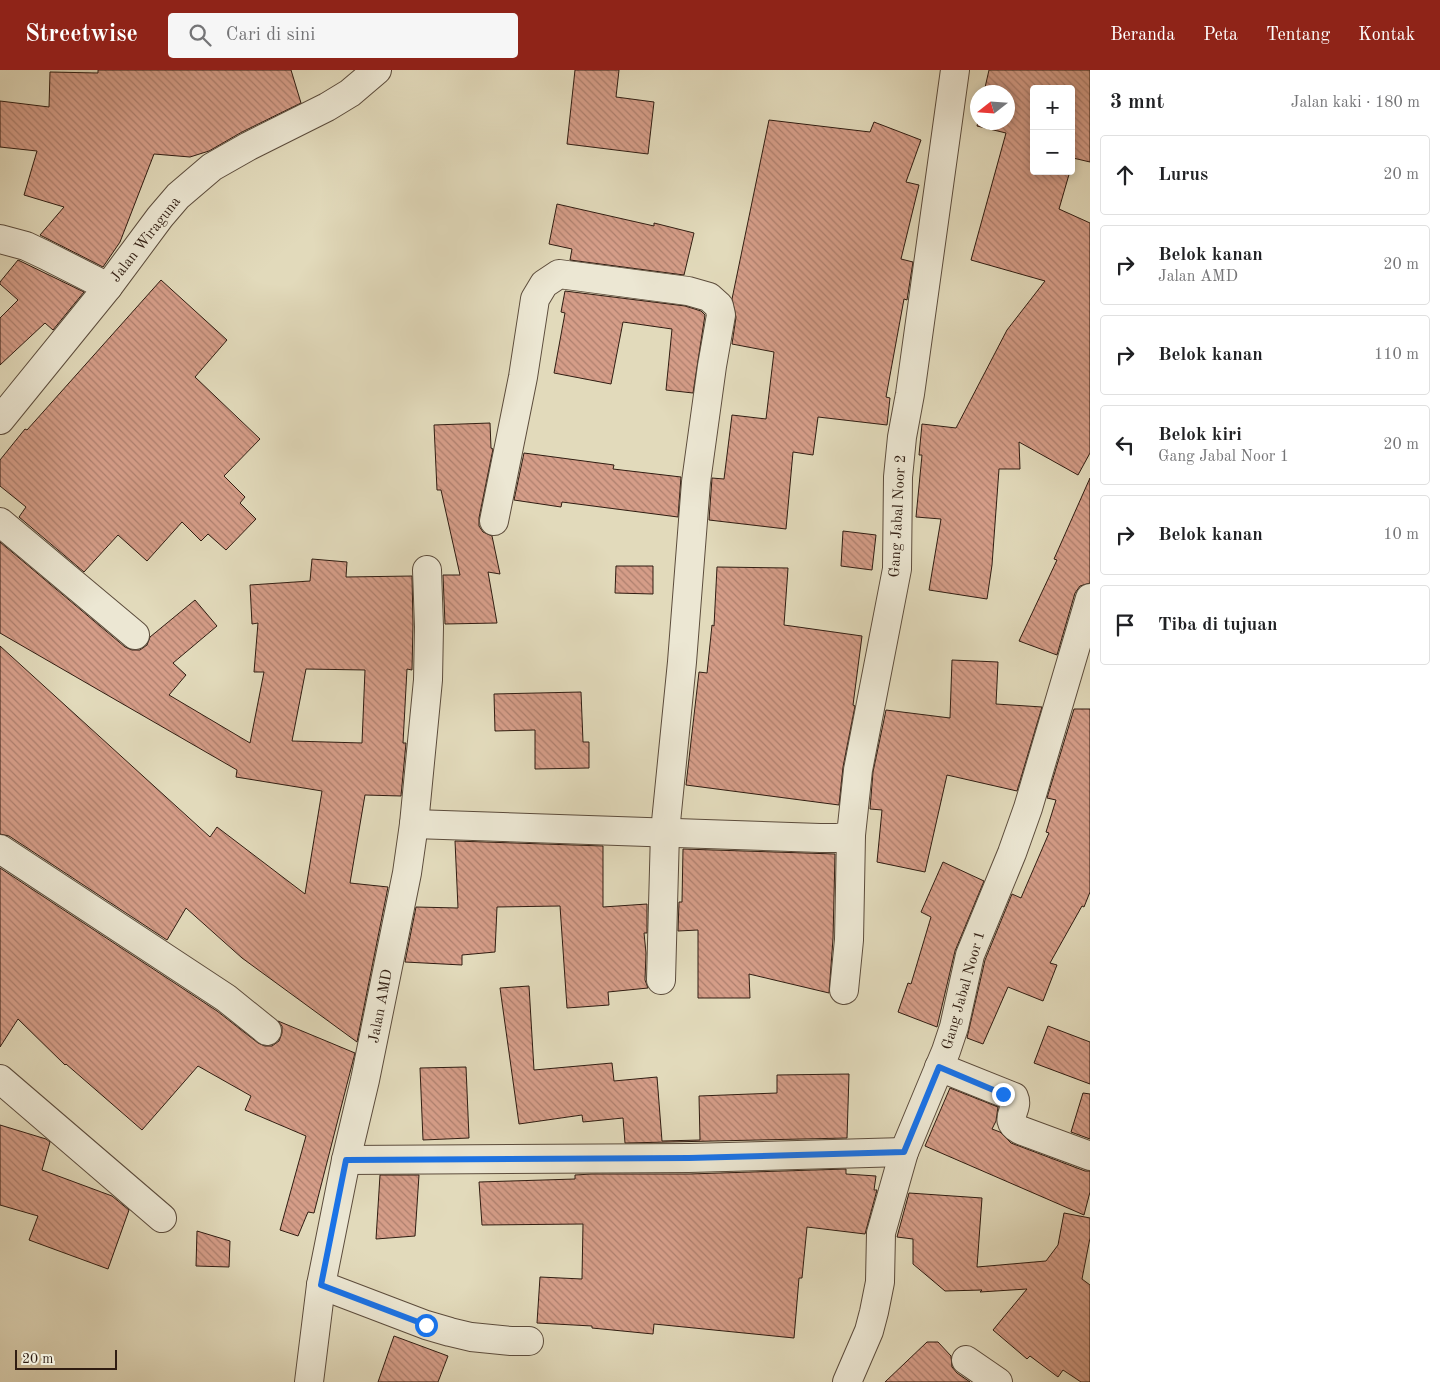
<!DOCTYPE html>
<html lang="id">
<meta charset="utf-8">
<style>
body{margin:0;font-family:"Old Standard TT",serif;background:#f6f6f6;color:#202124}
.controls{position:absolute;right:15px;top:15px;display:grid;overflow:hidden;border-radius:5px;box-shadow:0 2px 8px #0003}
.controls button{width:45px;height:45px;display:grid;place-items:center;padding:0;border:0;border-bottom:1px solid #e0e0e0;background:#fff;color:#202124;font:25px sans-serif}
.compass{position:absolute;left:970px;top:15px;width:45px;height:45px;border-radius:50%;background:#fff;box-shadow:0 2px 8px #0003;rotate:253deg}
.scale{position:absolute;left:15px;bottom:12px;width:102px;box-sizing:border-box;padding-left:5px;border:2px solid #301d12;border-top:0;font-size:14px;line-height:18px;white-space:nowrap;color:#301d12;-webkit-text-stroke:4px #ece7d3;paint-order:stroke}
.stop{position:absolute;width:15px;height:15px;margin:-11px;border:4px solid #1a73e8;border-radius:50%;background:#fff}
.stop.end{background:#1a73e8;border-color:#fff;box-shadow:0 1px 5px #0008}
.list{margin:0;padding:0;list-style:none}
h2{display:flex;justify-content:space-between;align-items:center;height:65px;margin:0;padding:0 20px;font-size:21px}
h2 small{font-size:16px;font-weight:400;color:#757577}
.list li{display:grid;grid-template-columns:32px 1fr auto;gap:15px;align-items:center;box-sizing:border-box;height:80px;margin:0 10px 10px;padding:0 10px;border:1px solid #e0e0e0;border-radius:5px}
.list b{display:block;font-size:19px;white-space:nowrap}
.list p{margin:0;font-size:16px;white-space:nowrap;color:#757577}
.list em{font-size:16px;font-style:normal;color:#757577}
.icon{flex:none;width:28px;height:28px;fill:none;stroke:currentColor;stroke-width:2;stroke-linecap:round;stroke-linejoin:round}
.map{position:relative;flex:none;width:1090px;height:1312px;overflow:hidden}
header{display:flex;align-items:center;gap:30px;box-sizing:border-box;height:70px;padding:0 25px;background:#8f2418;color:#fff}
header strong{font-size:24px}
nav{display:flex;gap:28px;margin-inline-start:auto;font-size:18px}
.search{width:350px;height:45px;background:#f6f6f6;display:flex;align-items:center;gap:12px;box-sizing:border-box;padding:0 18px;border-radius:5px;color:#757577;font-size:19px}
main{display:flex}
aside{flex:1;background:#fff}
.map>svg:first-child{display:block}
.building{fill:url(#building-back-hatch);stroke:#301d12;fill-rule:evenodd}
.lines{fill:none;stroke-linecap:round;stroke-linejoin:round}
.street-casing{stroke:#5c4c3c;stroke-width:30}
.street{stroke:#ece7d3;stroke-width:28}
.route{stroke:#1a73e8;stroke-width:6}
.labels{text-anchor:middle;stroke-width:4;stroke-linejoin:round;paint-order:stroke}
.street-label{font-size:15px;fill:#301d12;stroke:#ece7d3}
</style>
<header>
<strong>Streetwise</strong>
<div class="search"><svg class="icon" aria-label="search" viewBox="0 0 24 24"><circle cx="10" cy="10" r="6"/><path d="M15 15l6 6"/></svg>Cari di sini</div>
<nav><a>Beranda</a><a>Peta</a><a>Tentang</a><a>Kontak</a></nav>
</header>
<main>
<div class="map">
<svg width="1090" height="1312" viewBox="0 0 1090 1312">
<defs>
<pattern id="building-back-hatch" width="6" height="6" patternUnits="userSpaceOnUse" patternTransform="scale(1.25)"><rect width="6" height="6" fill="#d59d88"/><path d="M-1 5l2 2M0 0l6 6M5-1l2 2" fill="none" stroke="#ad7f6e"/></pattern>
</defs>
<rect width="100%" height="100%" fill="#e2dabb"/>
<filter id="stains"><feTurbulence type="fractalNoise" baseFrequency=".004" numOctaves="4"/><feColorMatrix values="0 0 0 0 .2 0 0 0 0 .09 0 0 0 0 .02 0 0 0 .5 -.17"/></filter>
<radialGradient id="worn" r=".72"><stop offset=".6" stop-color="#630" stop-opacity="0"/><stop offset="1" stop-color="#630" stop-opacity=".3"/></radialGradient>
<g class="building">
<path d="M98,0H291L301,33L242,62L209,81L190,87L154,84L120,172L103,197L40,165L64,137L24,125L37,81L0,77V31L49,37L50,2L98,3Z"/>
<path d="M575,0H619L616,27L654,32L648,84L567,74Z"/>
<path d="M989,0H1090V92L1073,88L1071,96V19H1034V101H1070L1059,139L1090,153V383L1078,405L1019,372L1020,399H999L992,495L987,529L929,520L941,449L916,447L922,385H919L922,354L956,358L1007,260L1045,211L971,190L1006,63L977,56L978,52H1008V22H984Z"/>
<path d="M769,50L870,62L874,52L921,70L906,112L919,115L901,189L913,192L907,230L904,229L886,327L890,328L887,355L818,347L813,385L793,382L786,459L709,450L712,408L724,409L732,345L766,349L774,282L732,274L736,247L732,229Z"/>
<path d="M557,134L654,156V153L694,163L684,205L570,190L572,179L549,174Z"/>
<path d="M18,190L84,222L53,260L45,253L0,295V248L18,230L0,214V212Z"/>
<path d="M161,210L227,270L195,307L260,369L224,406L245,427L240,433L256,449L226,480L208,464L201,471L182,452L147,491L118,465L84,502L19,447L26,437L0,416V390L25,359L27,360Z"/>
<path d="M565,221L685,236L701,241L705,245L693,323L666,320L672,259L623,252L611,314L554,303L565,243L561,242Z"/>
<path d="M490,353L491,378L493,379L479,448V456L483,462L492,466L500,504L488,502L497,553L445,554L443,505H460L441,420H437L434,355Z"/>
<path d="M524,383L614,395L613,399L681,407L678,447L562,432L561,437L514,430Z"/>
<path d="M1090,408V513L1080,516L1075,523L1057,585L1019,571L1057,490L1054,489Z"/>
<path d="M843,461L876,465L872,500L841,496Z"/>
<path d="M0,472L125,577L132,580H140L147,575L150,567L195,530L217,556L173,593L186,605L169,625L250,673L264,602H254L258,553L252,554L250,515L310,511L312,489L347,492L346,507L412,506L413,554L412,600L407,599L403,673H406L401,726L365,725L350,813L388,817L357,972L242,888L186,838L167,870L9,766L0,764V576L210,767L217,757L305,824L322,721L236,707L237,700L0,563ZM306,599L365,600L362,673L292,671Z"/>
<path d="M616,496H653V524L615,523Z"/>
<path d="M717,497L788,498L784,555L862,566L853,635L855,636L843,697L839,735L686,715L699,602L707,603L712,555L714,556Z"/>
<path d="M952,590L998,592L996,634L1042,637L1017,721L947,705L925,802L877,792L882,740L870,739L873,702L886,640L950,648Z"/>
<path d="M581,622L583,672H589V698L535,699V660L495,661L494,624Z"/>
<path d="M1074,639H1090V822L1084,837L1082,836L1050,893L1057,895L1043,931L1008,917L983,974L967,968L985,890L1012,824L1021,828L1049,763L1046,762L1056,730L1047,728Z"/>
<path d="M455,771L603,776V837L647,834V863H644L646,883L645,910L648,918L608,922L609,935L567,938L560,836L497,837L495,882L462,885V895L405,892L416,837L458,838Z"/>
<path d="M683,779L835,784L833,869L829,923L749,904L750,928H698V860L678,861L679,832H682Z"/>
<path d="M943,792L984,811L955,881L937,957L898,942L908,913L911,914L931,847L921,842Z"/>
<path d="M0,798L217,941L258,973L265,976H272L279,971L282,963V956L278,951L355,983L314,1143L308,1142L298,1166L280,1160L306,1066L245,1040L251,1026L198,996L142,1060L66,994L65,995L18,949L0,977Z"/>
<path d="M529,916L534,1000L612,993L614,1011L657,1007L662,1071L700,1070L699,1026L777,1023V1005L849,1004L847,1068L625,1073L623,1048L583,1052L582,1045L519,1054L500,918Z"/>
<path d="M1048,956L1090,972V1014L1034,993Z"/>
<path d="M466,997L469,1068L423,1070L420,998Z"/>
<path d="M950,1018L998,1037L996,1051L992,1059L1000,1062L1011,1073L1085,1101H1090V1122L1084,1145L925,1076Z"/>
<path d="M1083,1023L1090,1024V1069L1071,1062Z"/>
<path d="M0,1055L46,1069L50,1072L42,1100L112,1126L129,1140L108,1199L29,1170L38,1146L0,1135Z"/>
<path d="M846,1099V1104L876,1106L874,1120H877L865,1164L807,1157L802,1208H799L794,1268L654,1254L653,1264L592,1258V1256L537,1253L540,1207L582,1209L583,1154L482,1155L479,1112L575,1109V1105L592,1104H689Z"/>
<path d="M380,1105H419L415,1166L376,1169Z"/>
<path d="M909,1123L982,1128L977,1197L1046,1191L1058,1175L1064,1143L1090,1148V1168L1082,1209L1090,1215V1312H1081L1063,1300L1058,1307L1030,1286L1027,1289L993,1260L1027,1219L980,1222L982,1220L945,1221L913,1194V1169L897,1167Z"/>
<path d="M197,1161L230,1171L229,1197L196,1196Z"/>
<path d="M394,1266L448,1286L438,1312H378Z"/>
<path d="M927,1272H938L951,1286L952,1297L957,1303L970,1312H885Z"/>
</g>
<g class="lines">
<defs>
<g id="street">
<path d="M0,169L26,176L45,185L108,217"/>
<path d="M0,350L108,217L160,147L178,126L212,97L249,76L327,37L350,23L377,0"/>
<path d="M494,451L523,307L535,229L544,214L559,204L688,221L709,227L719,236L721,245L712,296L696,412L682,592L665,762L661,910"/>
<path d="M0,452L135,565"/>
<path d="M414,754L820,768H838L851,765L858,700L897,499L898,407L902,367L910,324L955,0"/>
<path d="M0,779L226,928L267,961"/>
<path d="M844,920L849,870L851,765"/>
<path d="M939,997L1014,1027C1020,1040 1001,1049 1020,1060L1090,1086"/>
<path d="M0,1009L162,1148"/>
<path d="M346,1090L689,1088L904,1082"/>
<path d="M321,1215L426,1255L450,1262L471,1267L511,1271H529"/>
<path d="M966,1290L998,1312"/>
<path d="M309,1312L321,1215L346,1090L365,1010L407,803L414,754L428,610L429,557L427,500"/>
<path d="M847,1312L869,1261L874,1242L880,1212L881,1163L904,1082L946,981L954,957L970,885L1012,783L1028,738L1090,528"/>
</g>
</defs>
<use href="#street" class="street-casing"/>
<use href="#street" class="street"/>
</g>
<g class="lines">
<path class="route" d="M426,1255L321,1215L346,1090L689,1088L904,1082L939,997L1003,1024"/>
</g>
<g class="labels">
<g class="street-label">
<text transform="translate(145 169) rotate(-52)" y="5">Jalan Wiraguna</text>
<text transform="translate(897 446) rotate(-87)" y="5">Gang Jabal Noor 2</text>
<text transform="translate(963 920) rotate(-74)" y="5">Gang Jabal Noor 1</text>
<text transform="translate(380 936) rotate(-79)" y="5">Jalan AMD</text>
</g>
</g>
<rect width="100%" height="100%" filter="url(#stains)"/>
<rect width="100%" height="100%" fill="url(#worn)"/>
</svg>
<div class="controls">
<button>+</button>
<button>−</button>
</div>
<svg class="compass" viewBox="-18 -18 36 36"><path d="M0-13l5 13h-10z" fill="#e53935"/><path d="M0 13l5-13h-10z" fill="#757577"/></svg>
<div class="scale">20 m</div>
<div class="stop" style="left:426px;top:1255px"></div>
<div class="stop end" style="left:1003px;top:1024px"></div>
</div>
<aside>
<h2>3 mnt<small>Jalan kaki · 180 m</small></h2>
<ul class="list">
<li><svg class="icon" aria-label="ahead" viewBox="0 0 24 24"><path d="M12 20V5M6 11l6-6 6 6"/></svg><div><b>Lurus</b></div><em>20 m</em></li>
<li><svg class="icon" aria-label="right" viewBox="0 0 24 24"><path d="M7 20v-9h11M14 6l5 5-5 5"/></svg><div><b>Belok kanan</b><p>Jalan AMD</p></div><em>20 m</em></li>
<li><svg class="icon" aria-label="right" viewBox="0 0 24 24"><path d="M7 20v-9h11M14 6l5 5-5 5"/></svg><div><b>Belok kanan</b></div><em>110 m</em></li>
<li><svg class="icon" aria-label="left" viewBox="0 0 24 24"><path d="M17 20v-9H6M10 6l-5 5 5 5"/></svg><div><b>Belok kiri</b><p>Gang Jabal Noor 1</p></div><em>20 m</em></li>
<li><svg class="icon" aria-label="right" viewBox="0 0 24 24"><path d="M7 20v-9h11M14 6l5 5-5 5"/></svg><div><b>Belok kanan</b></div><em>10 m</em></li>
<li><svg class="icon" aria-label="arrive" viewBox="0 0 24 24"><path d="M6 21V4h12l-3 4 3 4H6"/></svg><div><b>Tiba di tujuan</b></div></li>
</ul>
</aside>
</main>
